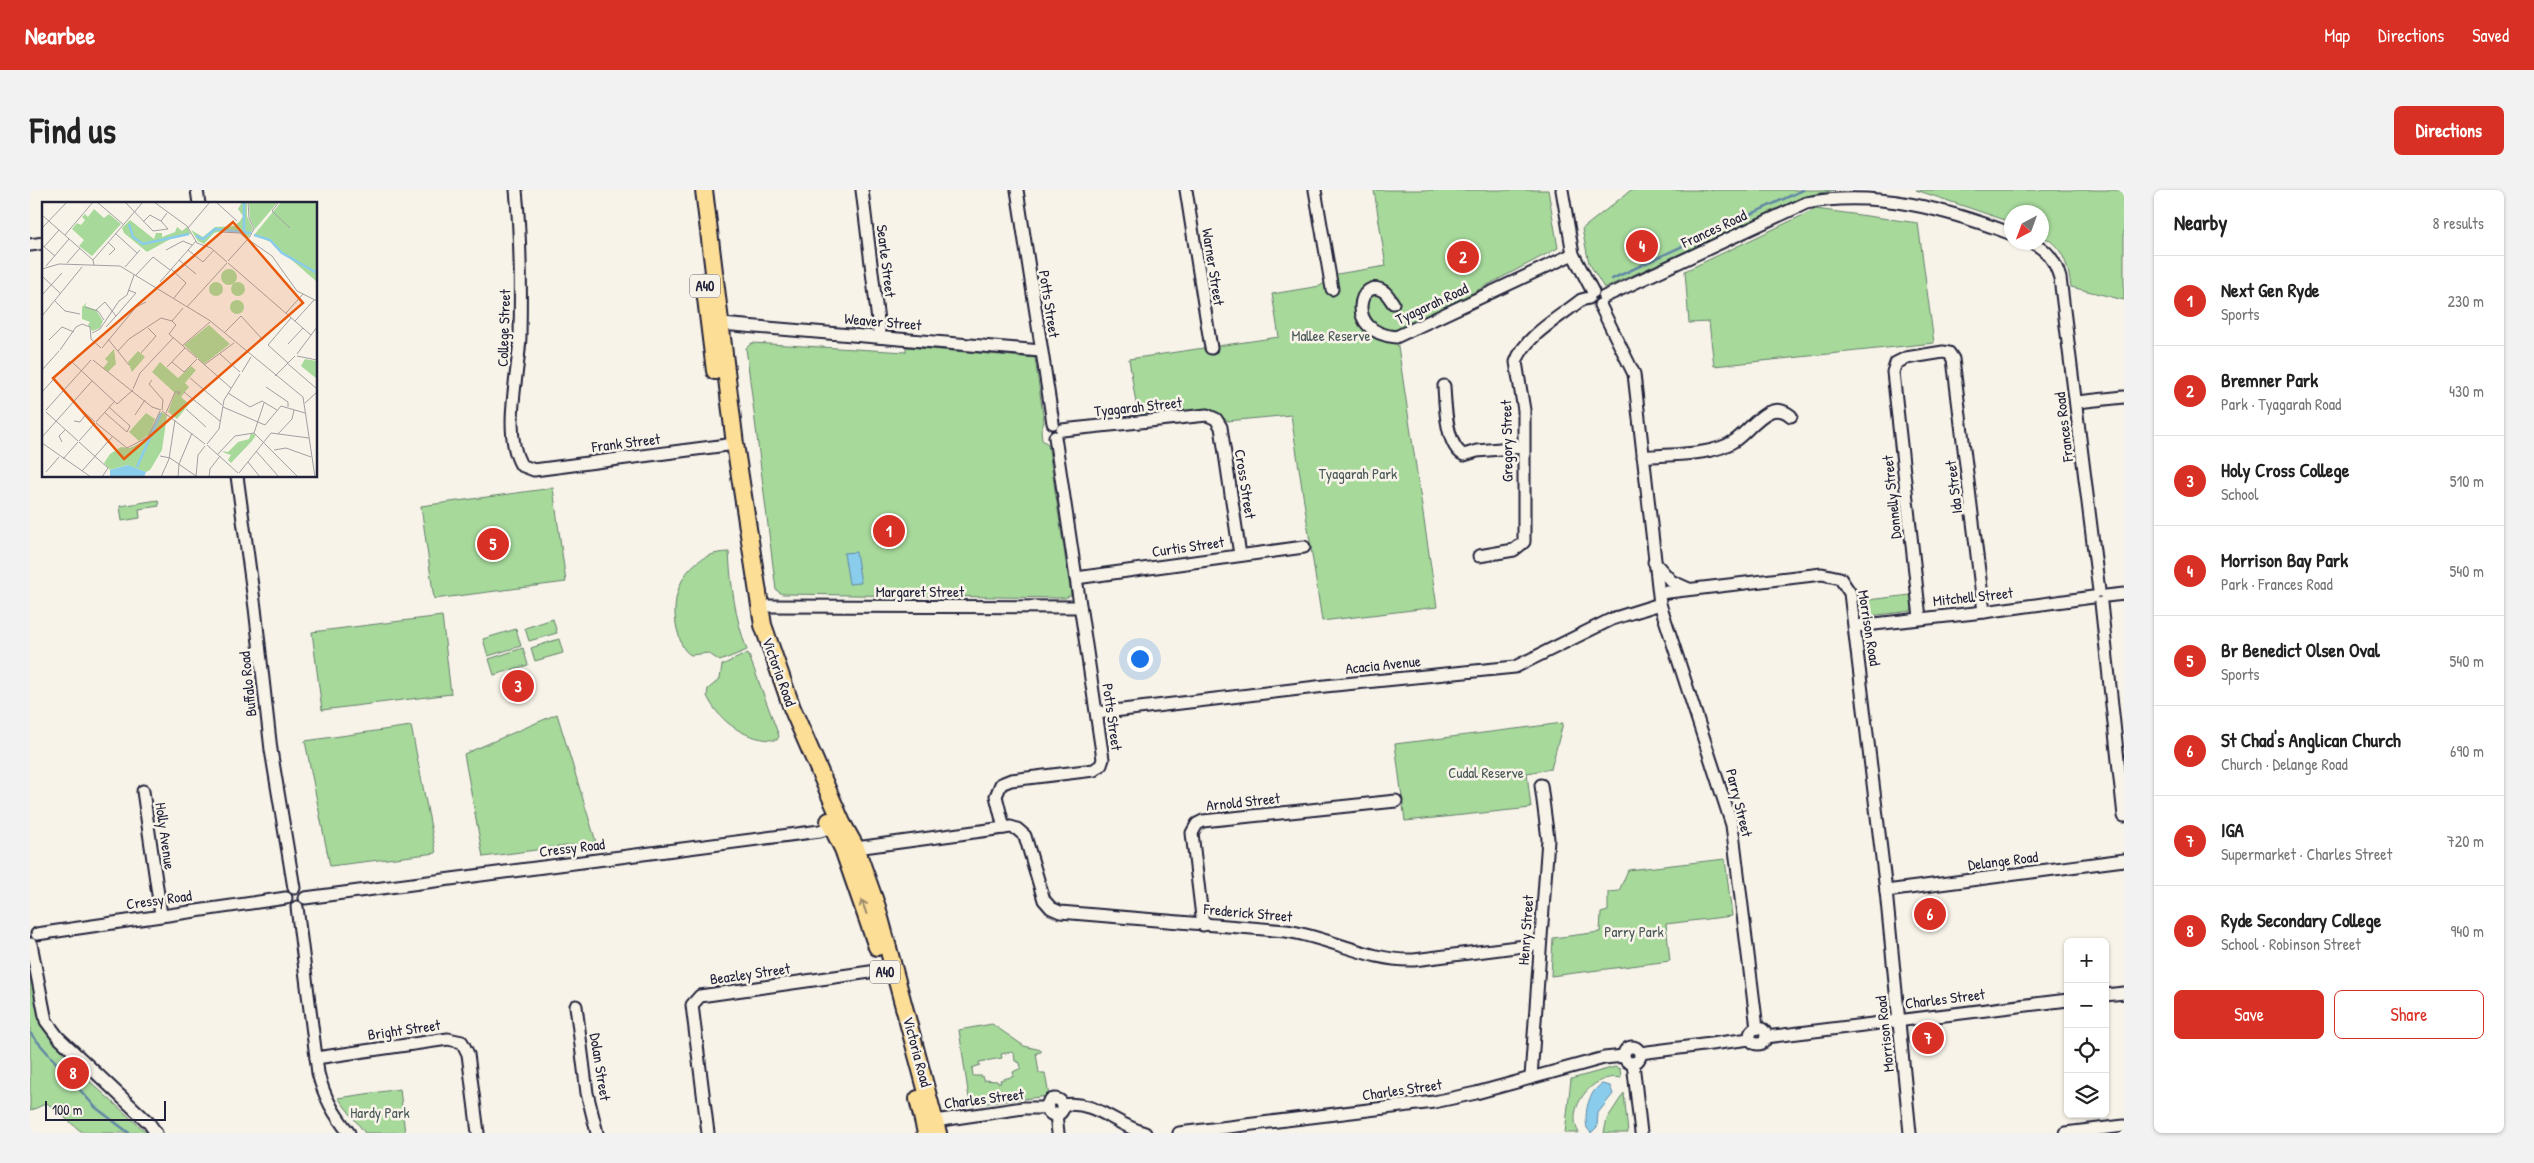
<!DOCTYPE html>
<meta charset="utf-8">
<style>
body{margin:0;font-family:"Patrick Hand",sans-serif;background:#f2f2f2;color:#222}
.controls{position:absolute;right:15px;bottom:15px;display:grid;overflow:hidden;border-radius:8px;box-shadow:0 1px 4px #0004}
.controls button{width:45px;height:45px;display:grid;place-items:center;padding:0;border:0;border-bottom:1px solid #e0e0e0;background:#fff;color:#222;font:25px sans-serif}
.compass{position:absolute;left:1974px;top:15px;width:45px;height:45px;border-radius:50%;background:#fff;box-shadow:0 1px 4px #0004;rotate:221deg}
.scale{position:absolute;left:15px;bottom:12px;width:121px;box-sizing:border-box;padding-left:5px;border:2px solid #22223b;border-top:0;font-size:14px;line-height:18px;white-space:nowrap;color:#22223b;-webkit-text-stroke:4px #f7f3e8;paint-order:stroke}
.you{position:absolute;left:1109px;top:468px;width:18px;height:18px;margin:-12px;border:4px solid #fff;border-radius:50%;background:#1a73e8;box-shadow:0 0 0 8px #1a73e833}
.badge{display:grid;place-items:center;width:32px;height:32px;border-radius:50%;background:#d93025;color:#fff;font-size:16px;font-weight:700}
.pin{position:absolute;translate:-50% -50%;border:2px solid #fff;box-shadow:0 1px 5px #0006}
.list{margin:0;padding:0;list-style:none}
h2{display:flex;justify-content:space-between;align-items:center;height:65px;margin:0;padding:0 20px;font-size:21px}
h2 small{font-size:16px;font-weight:400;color:#767676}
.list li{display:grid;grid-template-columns:32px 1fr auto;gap:15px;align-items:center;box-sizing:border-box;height:90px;padding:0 20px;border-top:1px solid #e0e0e0}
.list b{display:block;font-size:19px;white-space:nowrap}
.list p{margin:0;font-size:16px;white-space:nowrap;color:#767676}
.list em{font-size:16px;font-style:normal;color:#767676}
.actions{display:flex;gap:10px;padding:15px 20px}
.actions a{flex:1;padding:11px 0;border:1px solid #d93025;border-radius:8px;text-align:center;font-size:18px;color:#d93025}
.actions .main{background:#d93025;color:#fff}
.icon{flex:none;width:28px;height:28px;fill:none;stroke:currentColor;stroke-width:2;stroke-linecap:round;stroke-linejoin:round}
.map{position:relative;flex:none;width:2094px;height:943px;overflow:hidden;border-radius:8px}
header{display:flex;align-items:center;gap:30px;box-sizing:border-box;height:70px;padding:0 25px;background:#d93025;color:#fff}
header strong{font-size:24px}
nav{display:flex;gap:28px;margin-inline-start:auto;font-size:18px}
.intro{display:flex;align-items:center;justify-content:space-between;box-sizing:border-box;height:120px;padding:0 30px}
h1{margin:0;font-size:35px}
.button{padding:12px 22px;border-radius:8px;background:#d93025;color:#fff;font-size:18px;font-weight:700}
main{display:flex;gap:30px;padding:0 30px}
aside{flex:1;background:#fff;border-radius:8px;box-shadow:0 1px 4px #0004}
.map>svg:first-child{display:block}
.green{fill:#a7d99b;stroke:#647e6b;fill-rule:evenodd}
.water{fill:#8acceb;stroke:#6088a5}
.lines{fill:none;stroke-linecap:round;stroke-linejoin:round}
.stream{stroke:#6088a5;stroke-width:2.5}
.minor-casing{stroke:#22223b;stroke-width:15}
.highway-casing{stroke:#22223b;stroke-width:20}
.minor{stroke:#f7f3e8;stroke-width:11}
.highway{stroke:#fdde96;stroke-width:16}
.oneway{stroke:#9a896d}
.labels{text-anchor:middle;stroke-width:5;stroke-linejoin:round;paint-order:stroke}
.shield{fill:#f7f3e8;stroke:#62616f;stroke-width:1}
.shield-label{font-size:14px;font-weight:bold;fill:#22223b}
.street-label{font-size:15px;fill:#22223b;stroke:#f7f3e8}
.park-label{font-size:15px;fill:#4a5958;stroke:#f7f3e8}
.inset-river{fill:none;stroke:#8acceb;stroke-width:2.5}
.inset-road{fill:none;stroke:#a29fa3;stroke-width:1}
.view{fill:#e8590c;fill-opacity:0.15;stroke:#e8590c;stroke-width:2.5}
.inset-edge{fill:none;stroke:#22223b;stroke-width:2.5}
</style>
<header>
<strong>Nearbee</strong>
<nav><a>Map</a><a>Directions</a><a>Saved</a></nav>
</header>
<div class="intro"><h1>Find us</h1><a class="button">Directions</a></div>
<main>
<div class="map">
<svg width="2094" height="943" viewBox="0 0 2094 943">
<rect width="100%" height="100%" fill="#f7f3e8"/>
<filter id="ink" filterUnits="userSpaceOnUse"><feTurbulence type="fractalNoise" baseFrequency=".02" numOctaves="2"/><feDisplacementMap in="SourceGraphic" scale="10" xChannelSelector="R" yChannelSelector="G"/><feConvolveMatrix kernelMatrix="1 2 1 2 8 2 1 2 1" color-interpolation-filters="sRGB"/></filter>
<g filter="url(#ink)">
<g class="green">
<path d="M1344,0H1518L1528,58L1366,143L1407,417L1292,431L1261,225L1197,231C1181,212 1131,224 1108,226L1099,169L1249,147L1242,104L1290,96L1307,84L1356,76Z"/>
<path d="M1601,0H1805L1781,5L1574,98L1559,73L1552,39Z"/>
<path d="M1886,0H2094V110L2041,97C2038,75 2033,56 2012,46V22H1982L1981,32Z"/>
<path d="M1786,19L1888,33L1904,153L1684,176L1679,132L1659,133L1655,81Z"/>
<path d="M722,153L876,162V157L1005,168L1014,232L1011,240L1012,250L1018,254L1041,405L1035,408L752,404L746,400L716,158Z"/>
<path d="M523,298L536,392L404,409L391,316Z"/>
<path d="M128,310L129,316L109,319L110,328L92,331L90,316Z"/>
<path d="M699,362C701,397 705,427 717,460L690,471L678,463L661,465C653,461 651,453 649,446C636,407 655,362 699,362Z"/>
<path d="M1881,405L1882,421L1839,426L1837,410Z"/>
<path d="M412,426L421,504L292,520L282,442Z"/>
<path d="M523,429L527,443L499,451L495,438Z"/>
<path d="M486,439L491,456L458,466L453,449Z"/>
<path d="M529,449L533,463L505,471L501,458Z"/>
<path d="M493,458L498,475L464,485L459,469Z"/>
<path d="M718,463L749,546L747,550C717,551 690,533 677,506L678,499L690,489L692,475Z"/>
<path d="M527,524L566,652L453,667L434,564Z"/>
<path d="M1533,533L1521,579L1497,583L1501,618L1375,631L1365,554Z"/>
<path d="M381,536L406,663L300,676L275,551Z"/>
<path d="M1695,669L1702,726L1636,734L1640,771L1521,786L1523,748L1570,742L1571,723L1578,721V702L1589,701L1598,680Z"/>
<path d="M0,768L13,836L45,878L117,943H53L17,913L0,921Z"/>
<path d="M962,834L994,856L1011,860V862L1006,863L1009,883H1015L1019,906L940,915L929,840ZM980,862L984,863L985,871L990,873L991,878L983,882L984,886L970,890L971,893H968L967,891L953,890L952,886H943L942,878L950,875L949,872L972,868L971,864Z"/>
<path d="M1585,877L1590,879L1591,888C1563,882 1534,919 1549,943H1535L1541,889Z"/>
<path d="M370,899L375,943H335L308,908Z"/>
<path d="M1594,903L1598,943H1574L1577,929Z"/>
</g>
<g class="water">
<path d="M826,362L831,393L819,394L814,363Z"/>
<path d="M1572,894L1580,896L1583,904L1568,923L1567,937L1561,943L1557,938C1554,923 1558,902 1572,894Z"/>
</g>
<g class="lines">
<g class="stream">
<path d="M1582,89L1773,0"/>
<path d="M0,843L65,917L99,943"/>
</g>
<defs>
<g id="minor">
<path d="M167,0L169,14"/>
<path d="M486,0C491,49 491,97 490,146C489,183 472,242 491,275L504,280L705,254"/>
<path d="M832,0L850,147"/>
<path d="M987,0L1023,233"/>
<path d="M1156,0L1181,158"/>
<path d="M1285,0L1302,99"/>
<path d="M1532,0L1543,64L1563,102"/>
<path d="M2001,52C2018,60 2025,71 2030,88L2069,401"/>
<path d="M0,55L14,53"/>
<path d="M1574,107L1776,13C1846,0 1916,19 1982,44"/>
<path d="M1363,113C1360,109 1357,103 1353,101C1330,86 1313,142 1366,147L1543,64"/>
<path d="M1570,115L1604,184L1630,414L1702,635L1727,838"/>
<path d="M691,134L1011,161"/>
<path d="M1414,196C1415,215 1416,257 1434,265L1447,261L1493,257"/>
<path d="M2047,212L2094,207"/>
<path d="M1032,240L1177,225L1186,229L1191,237L1210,365"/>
<path d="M1613,267C1639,264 1683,266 1704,251C1721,240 1739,207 1761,226"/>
<path d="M207,286L225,418L241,560L264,698"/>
<path d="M1449,366L1484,360L1494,352V220L1486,172C1495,146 1530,127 1551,110L1559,108"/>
<path d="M1624,372L1641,391L1659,399"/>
<path d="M1046,388L1274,357"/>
<path d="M1630,403L1792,384L1810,388L1820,403L1856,701L1880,943"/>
<path d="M2076,406L2094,404"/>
<path d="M2071,413L2094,626"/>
<path d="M729,416L1050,417"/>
<path d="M1890,428L1863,182L1866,173L1876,168L1913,162L1919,163L1923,169L1954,422"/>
<path d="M1826,436L1954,422L2063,407"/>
<path d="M1067,523L1295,496L1485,477L1582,429L1630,414"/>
<path d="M113,601L131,725"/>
<path d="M974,638L966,606L971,594L981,590L1064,580L1071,575L1073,569L1025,247"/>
<path d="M826,658L981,637L987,639L995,646L1014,710L1021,718L1030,722L1256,741C1299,747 1341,772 1384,770L1510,754"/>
<path d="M1856,701L2094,670"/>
<path d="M275,708L790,641L808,634"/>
<path d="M267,717L288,883C294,907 304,924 319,943"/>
<path d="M1173,735L1162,643L1167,634L1173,631L1366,611"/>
<path d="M7,744L256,708"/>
<path d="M1,754L16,831L28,847L119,933L126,943"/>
<path d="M2075,805L2094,803"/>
<path d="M546,816L557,903L567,943"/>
<circle cx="1728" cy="846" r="8"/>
<path d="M1736,847L2038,810"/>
<circle cx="1602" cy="865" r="8"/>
<path d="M1610,863L1720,849"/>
<path d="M286,868L418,849L432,852L438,864L448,943"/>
<path d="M1603,873L1611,943"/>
<path d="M1501,887L1518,649L1511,595"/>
<circle cx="1025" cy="917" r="8"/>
<path d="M1033,915C1066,910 1085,935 1115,943"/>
<path d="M1026,924L1028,943"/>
<path d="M898,932L993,918H1018"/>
<path d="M678,943L662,815L670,806L854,780"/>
<path d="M1149,943L1404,912L1446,903L1574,868L1594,866"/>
<path d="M2035,943L2094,936"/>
</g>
<g id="highway">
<path d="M674,0L705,254L733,435L762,518L812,633L826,658L847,717L908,943"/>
<path d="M674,92L685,181"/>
<path d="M799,631L813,659L847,757"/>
<path d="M888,909L896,943"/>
</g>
</defs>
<use href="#minor" class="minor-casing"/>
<use href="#highway" class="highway-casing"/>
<use href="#minor" class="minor"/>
<use href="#highway" class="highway"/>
</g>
<defs><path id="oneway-shaft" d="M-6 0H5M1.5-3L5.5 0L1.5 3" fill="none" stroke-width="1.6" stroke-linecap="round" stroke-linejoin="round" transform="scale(1.25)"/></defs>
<use class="oneway" href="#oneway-shaft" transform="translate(834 717) rotate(-110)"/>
</g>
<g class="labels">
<g class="shield">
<rect x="660" y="84.5" width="30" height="23" rx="4"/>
<rect x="840" y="770.5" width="30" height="23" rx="4"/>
</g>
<g class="shield-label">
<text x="675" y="101">A40</text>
<text x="855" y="787">A40</text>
</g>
<g class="street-label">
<text transform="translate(1684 39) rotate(-25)" y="5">Frances Road</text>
<text transform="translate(856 71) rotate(83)" y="5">Searle Street</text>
<text transform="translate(1183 77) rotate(81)" y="5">Warner Street</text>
<text transform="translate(1019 114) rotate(81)" y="5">Potts Street</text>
<text transform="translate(1402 114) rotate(-25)" y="5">Tyagarah Road</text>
<text transform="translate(853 132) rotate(5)" y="5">Weaver Street</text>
<text transform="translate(474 138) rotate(-88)" y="5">College Street</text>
<text transform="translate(1108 217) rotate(-6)" y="5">Tyagarah Street</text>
<text transform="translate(2034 237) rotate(-97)" y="5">Frances Road</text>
<text transform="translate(1477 251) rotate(-91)" y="5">Gregory Street</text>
<text transform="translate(596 253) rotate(-7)" y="5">Frank Street</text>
<text transform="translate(1215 294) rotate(81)" y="5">Cross Street</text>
<text transform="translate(1924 297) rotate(-97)" y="5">Ida Street</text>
<text transform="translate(1862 307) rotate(-96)" y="5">Donnelly Street</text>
<text transform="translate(1158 357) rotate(-8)" y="5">Curtis Street</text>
<text x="890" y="407">Margaret Street</text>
<text transform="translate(1943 407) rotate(-6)" y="5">Mitchell Street</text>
<text transform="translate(1839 438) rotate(81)" y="5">Morrison Road</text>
<text transform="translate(1353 475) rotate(-6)" y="5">Acacia Avenue</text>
<text transform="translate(749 482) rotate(70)" y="5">Victoria Road</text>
<text transform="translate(218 494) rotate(-96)" y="5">Buffalo Road</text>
<text transform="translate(1082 527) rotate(82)" y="5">Potts Street</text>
<text transform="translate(1213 612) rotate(-6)" y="5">Arnold Street</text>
<text transform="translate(1709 613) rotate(76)" y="5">Parry Street</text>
<text transform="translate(135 646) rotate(82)" y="5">Holly Avenue</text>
<text transform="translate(542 658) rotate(-7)" y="5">Cressy Road</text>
<text transform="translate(1973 671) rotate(-7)" y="5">Delange Road</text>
<text transform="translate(129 710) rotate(-8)" y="5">Cressy Road</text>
<text transform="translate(1218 723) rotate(5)" y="5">Frederick Street</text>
<text transform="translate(1496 740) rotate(-86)" y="5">Henry Street</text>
<text transform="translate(720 784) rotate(-8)" y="5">Beazley Street</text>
<text transform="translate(1915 809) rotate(-7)" y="5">Charles Street</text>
<text transform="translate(374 840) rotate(-8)" y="5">Bright Street</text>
<text transform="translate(1855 844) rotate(-96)" y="5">Morrison Road</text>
<text transform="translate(887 862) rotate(75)" y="5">Victoria Road</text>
<text transform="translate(570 877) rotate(81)" y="5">Dolan Street</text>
<text transform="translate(1372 900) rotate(-8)" y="5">Charles Street</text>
<text transform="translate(954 909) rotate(-7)" y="5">Charles Street</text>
</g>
<g class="park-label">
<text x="1301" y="151">Mallee Reserve</text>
<text x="1328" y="289">Tyagarah Park</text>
<text x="1456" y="588">Cudal Reserve</text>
<text x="1604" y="747">Parry Park</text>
<text x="350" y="928">Hardy Park</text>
</g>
</g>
<g transform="translate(12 12)">
<rect width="275" height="275" fill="#f7f3e8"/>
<path d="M200,0H205V14L211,27L206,36L198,30L180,29L172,31L162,42L156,39L149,28L161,35L173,25L192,24L198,19L201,14L196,7ZM236,0L213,27L208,17L207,1ZM239,0H275V80L229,40L212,33ZM52,7L62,16L67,12L79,22L50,54L37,44L42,38L30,27L35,21L39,23L43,18L40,15L43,12L46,15ZM88,18L112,37L114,31H120V35L133,30L135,25L140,29L145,25L149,32L132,35L105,50L82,31L80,26ZM179 75a8 8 0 1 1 16 0a8 8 0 1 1-16 0ZM167 87a7 7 0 1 1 14 0a7 7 0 1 1-14 0ZM189 87a7 7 0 1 1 14 0a7 7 0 1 1-14 0ZM188 105a7 7 0 1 1 14 0a7 7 0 1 1-14 0ZM45,100L43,104L54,108L61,119L58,126L50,129L46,123L48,120L40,117V105ZM167,123L188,142L162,162L142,143ZM72,147L74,162L66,170L61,166L66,160L63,157ZM96,149L103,155L90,170L86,160ZM263,157L275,159V177L259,164ZM118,160L136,176L149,164L154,168L143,181L147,185L139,195L147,202L135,217L126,210L133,191L110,170ZM119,210L125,213L120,248L108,268L104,270L85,263L68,268L62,261L68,252L79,245L88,246L104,238ZM104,211L113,217L107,233L97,239L87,230ZM209,231L214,233L210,239L189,261L186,258L189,253L183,251L180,249L186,250L196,240L207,237Z" fill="#a7d99b"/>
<path d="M86,263L104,270L102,275H68V268Z" fill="#8acceb"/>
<path class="inset-river" d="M87,22L91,35L101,42L147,32M202,29V0M212,33L228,38L240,51L275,71M154,34L161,37L173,27L209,31M95,265L119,211"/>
<path class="inset-road" d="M55,0L82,23M83,0L111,29L126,27L119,19M112,0L145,24L155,41L169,46L185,60M174,0L195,19M206,0L207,16L212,27L207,36M237,0L230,9L248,26M0,13L51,58M101,20L108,13L119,19L125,11M0,26L25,0M146,26L168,0M179,30L198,31L205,37M73,31L95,51M23,33L51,0M207,38L230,54L255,89L275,99M66,40L73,47L67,53M0,43L13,54M2,45L17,28M124,48L141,39L150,43M146,48L161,60L172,48M137,58L154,72M186,59L205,38M25,61L38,46M186,61L269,133M52,63L51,58L101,0M4,64L27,37M83,65L98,48M0,67L17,62L78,64L167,118L261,195L273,275M129,67L144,81L132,96M94,73L111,55L128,68M0,74L19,92M118,80L154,39M0,93L20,71M13,99L23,109L38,112M43,105L56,109L62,118M145,105L185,61M54,108L63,100L74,114L64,125M244,111L261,92M0,114L40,65M74,114L94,91L86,88M130,119L134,123L127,132L155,156M130,119L141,106M253,119L272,98M50,131L58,127L77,99L85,93L92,73M182,131L199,114L221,138M66,137L87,163M7,138L20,125L32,130M246,142L261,126M140,144L168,120M60,146L94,105L104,100M18,148L34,125L40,122L48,125L49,137L59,146M76,149L87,137L119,116L130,119M99,151L114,134L106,126M178,152L198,170M255,152L275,125M255,154L275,158M156,157L189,186M51,158L110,205L119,208M29,159L75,202L91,188M130,160L142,170L155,157M245,161L275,187M246,161L226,143L249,116M162,163L192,141M125,165L143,146M0,168L17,149M200,170L209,155M233,174L253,154M148,176L180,203M110,178L107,182L121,198L120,208M224,185L246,200V205M91,187L98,171L131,136M0,190L28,159M142,190L178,219M186,191L208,205L220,199L235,208M31,200L53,220M263,201L275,190M181,205L223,223L239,204L263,211M144,207L164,225M4,208L49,158M120,209L163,242M4,210L36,239M62,210L85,230L88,224L67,205M124,211L133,190H138L136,193M93,213L103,198M32,219L38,220L44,212M54,220L72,200M54,221L85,246L106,235L118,209M212,231L222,201M236,232L250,217L252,208M0,235L50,179M37,239L53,221M20,240L17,234L23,228M37,240L66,266L60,275M0,241L49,275M165,242L177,227L182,198L198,172M165,243L196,271M232,248L244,246L269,255M214,249L237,275M176,252L193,234L212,231L256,275M118,254L128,256L154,274M21,257L36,240M206,260L218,275M40,269L70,235M4,270L17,255M197,271L229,231L267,236M119,275L127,257L133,218M136,275L137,262L150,231M154,275L156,253L163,244M167,275L168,267L178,254"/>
<path class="view" d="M191,20L261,101L82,257L11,176Z"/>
<rect width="275" height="275" class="inset-edge"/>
</g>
</svg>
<div class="controls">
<button>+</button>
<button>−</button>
<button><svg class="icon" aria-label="locate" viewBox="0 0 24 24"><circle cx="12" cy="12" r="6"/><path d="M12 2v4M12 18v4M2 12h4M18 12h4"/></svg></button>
<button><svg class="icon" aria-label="layers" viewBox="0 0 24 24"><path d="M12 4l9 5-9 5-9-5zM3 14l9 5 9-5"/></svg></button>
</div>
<svg class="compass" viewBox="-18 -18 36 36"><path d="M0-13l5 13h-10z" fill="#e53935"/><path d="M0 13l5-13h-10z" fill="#767676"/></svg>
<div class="scale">100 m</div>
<div class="you"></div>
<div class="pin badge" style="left:859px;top:341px">1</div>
<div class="pin badge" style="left:1433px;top:67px">2</div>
<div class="pin badge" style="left:488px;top:496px">3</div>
<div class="pin badge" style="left:1612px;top:56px">4</div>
<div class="pin badge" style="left:463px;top:354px">5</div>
<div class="pin badge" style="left:1900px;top:724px">6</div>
<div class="pin badge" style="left:1898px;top:848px">7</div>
<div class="pin badge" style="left:43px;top:883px">8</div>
</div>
<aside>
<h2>Nearby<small>8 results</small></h2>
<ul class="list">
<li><span class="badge">1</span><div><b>Next Gen Ryde</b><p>Sports</p></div><em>230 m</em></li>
<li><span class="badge">2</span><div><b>Bremner Park</b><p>Park · Tyagarah Road</p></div><em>430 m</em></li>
<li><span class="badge">3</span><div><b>Holy Cross College</b><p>School</p></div><em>510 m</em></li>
<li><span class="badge">4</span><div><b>Morrison Bay Park</b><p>Park · Frances Road</p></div><em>540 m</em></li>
<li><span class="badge">5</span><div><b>Br Benedict Olsen Oval</b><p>Sports</p></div><em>540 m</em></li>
<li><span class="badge">6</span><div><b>St Chad's Anglican Church</b><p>Church · Delange Road</p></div><em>690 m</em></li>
<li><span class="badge">7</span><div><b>IGA</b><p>Supermarket · Charles Street</p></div><em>720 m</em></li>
<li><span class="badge">8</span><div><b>Ryde Secondary College</b><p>School · Robinson Street</p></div><em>940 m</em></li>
</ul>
<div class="actions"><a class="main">Save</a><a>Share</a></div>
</aside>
</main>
